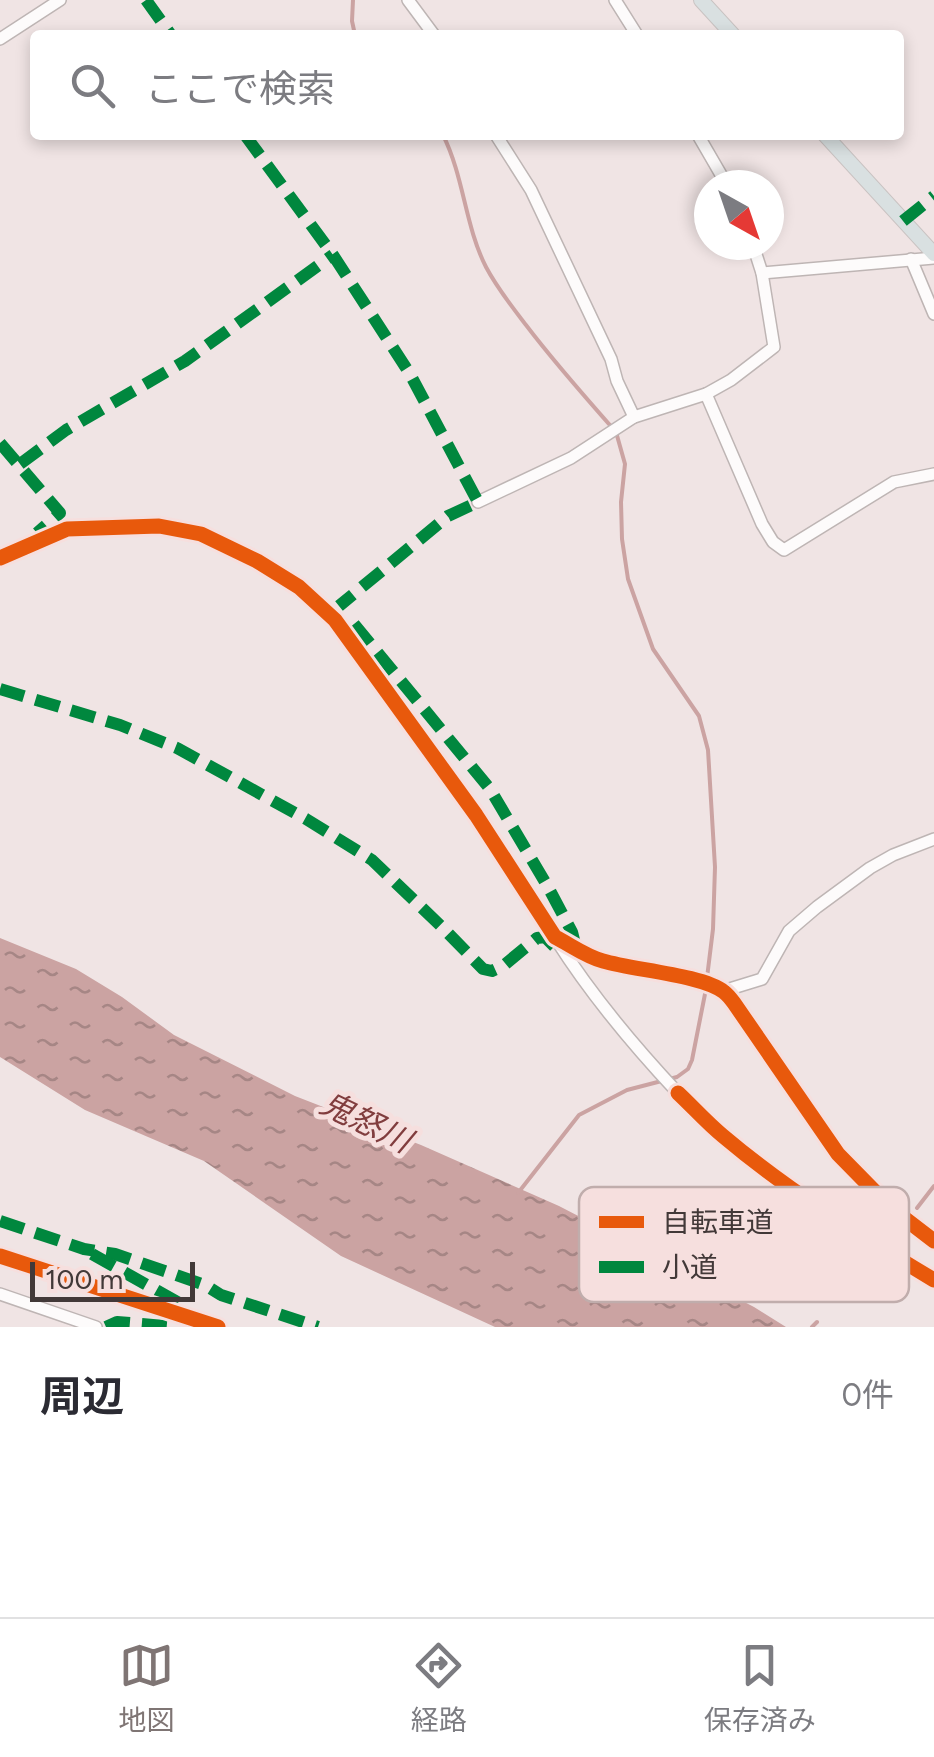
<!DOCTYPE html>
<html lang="ja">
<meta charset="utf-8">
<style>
body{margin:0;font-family:Figtree,"Noto Sans JP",sans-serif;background:#f7f7f7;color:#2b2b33}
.compass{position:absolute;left:694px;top:170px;width:90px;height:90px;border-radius:50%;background:#fff;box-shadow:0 5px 15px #0003;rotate:140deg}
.scale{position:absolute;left:30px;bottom:25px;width:165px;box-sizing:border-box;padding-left:10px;border:5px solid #423938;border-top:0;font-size:28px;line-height:35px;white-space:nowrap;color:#423938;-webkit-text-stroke:8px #f6dfde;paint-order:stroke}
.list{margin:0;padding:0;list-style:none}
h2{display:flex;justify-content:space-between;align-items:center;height:130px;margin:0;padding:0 40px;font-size:42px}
h2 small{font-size:32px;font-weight:400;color:#7c7c81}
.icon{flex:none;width:55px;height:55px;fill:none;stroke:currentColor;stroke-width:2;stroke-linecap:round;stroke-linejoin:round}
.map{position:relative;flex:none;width:934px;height:1327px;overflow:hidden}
.search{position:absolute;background:#fff;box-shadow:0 5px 15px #0003;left:30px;right:30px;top:30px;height:110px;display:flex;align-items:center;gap:25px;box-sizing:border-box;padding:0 35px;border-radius:10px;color:#7c7c81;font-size:38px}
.sheet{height:290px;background:#fff}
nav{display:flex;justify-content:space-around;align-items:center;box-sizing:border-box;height:140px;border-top:2px solid #e1e1e2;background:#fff;font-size:28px;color:#7c7c81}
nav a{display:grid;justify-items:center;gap:5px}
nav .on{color:#7f7574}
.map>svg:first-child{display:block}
.water{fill:url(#water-ripples)}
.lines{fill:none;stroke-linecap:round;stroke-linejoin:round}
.stream{stroke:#cba3a2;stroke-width:4}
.minor-casing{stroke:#beb5b4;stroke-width:14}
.major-casing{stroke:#c9c3c2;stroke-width:16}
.minor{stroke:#fdfbfb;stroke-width:11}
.major{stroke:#d9e0e1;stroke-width:14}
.quiet{stroke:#00873e;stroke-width:12;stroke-dasharray:25 12;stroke-linecap:butt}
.cycleway-casing{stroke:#f6dfde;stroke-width:21}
.cycleway{stroke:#e8590c;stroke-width:15}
.labels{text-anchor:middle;stroke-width:10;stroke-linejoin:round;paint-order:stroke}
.water-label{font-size:32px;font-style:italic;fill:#813d3e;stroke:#f6dfde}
.key{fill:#f6dfde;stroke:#c0adac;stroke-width:2.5}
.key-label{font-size:28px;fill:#423938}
</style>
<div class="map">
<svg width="934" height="1327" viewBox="0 0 934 1327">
<defs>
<pattern id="water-ripples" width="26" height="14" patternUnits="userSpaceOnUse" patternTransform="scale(2.5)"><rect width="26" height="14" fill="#cba3a2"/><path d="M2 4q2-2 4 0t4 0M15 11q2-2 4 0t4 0" fill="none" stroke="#a68685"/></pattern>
</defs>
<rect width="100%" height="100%" fill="#f0e4e4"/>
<path class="water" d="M0,938L76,969L122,997L174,1035L295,1096L421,1145L559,1206L754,1307L786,1327H495L341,1256L204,1161L85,1110L0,1057Z"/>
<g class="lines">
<g class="stream">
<path d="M353,0L352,21L355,35"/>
<path d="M443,135C464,177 465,226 486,267C497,288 512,307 526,325C554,362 585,397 616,432L625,464L621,502L622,539L628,579L653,649L699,716L708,750L715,867L713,929L705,994L692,1060L688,1069L677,1077L627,1090L579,1115L518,1193"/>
<path d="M917,1208L934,1186"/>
<path d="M812,1327L817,1322"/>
</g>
<defs>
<g id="minor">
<path d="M408,0L434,35"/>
<path d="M615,0L637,35"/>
<path d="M0,39L60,0"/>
<path d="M496,135L531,190L611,359L617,381L634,417"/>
<path d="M698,135L727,185"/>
<path d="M911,259L934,314"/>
<path d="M762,273L934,258"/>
<path d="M706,394L762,524L773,542L784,550L894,482L934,474"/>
<path d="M478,502L571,458L634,417L706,394L731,380L774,347L762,273L753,245"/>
<path d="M0,558L67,529L159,526L201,534L257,561L299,587L335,620L476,815L555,937C571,945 585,956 603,961C633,970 703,975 724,992C728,995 731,999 734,1003L838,1154L891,1208L934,1241"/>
<path d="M557,941C592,996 633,1045 678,1093"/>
<path d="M723,991L762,979L789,931L817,907L870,868L893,855L934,839"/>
<path d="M0,1294L96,1327"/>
</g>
<g id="major">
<path d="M701,0L733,35"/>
<path d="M825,135L934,254"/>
</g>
</defs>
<use href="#minor" class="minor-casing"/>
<use href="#major" class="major-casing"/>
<use href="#minor" class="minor"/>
<use href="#major" class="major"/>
<g class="quiet">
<path d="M146,0L171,35"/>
<path d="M245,135L333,255L410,374L478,502L448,516L339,606"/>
<path d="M903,221L934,196"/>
<path d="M0,443L60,513L37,533"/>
<path d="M20,464L66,430L185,361L333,255"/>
<path d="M354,624L490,789L548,887L572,932L576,948"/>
<path d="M0,689L120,725L177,748L306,819L372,860L444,929L483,969L492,971L503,966L537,938L545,937L555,947"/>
<path d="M0,1221L84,1249L115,1254L205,1285L221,1295L318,1327"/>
<path d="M92,1254L179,1303"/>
<path d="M106,1327L117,1322L177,1327"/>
</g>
<defs>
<g id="cycleway">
<path d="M0,558L67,529L159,526L201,534L257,561L299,587L335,620L476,815L555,937C571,945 585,956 603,961C633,970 703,975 724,992C728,995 731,999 734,1003L838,1154L891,1208L934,1241"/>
<path d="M678,1093C693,1107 707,1123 723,1136C788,1191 861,1236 934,1280"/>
<path d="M0,1256L218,1327"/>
</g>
</defs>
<use href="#cycleway" class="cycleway-casing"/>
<use href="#cycleway" class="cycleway"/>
</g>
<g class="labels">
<g class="water-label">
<text transform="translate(366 1122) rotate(26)" y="11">鬼怒川</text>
</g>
</g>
<rect x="579" y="1187" width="330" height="115" rx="15" class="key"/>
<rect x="599" y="1216" width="45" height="12" fill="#e8590c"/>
<rect x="599" y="1261" width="45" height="12" fill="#00873e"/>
<g class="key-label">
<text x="662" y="1232">自転車道</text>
<text x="662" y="1277">小道</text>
</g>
</svg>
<svg class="compass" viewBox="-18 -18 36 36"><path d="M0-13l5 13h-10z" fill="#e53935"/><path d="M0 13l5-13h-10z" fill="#7c7c81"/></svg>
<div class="scale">100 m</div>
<div class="search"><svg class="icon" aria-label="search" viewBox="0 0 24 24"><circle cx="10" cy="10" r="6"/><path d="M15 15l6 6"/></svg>ここで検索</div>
</div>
<section class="sheet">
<h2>周辺<small>0件</small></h2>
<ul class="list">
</ul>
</section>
<nav>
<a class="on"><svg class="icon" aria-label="map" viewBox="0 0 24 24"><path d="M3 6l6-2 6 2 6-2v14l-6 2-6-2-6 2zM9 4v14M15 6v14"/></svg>地図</a>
<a><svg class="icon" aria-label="directions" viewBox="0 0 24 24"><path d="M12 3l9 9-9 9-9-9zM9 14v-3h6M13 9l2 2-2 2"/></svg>経路</a>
<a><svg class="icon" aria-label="saved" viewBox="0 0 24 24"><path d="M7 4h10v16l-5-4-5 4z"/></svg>保存済み</a>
</nav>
